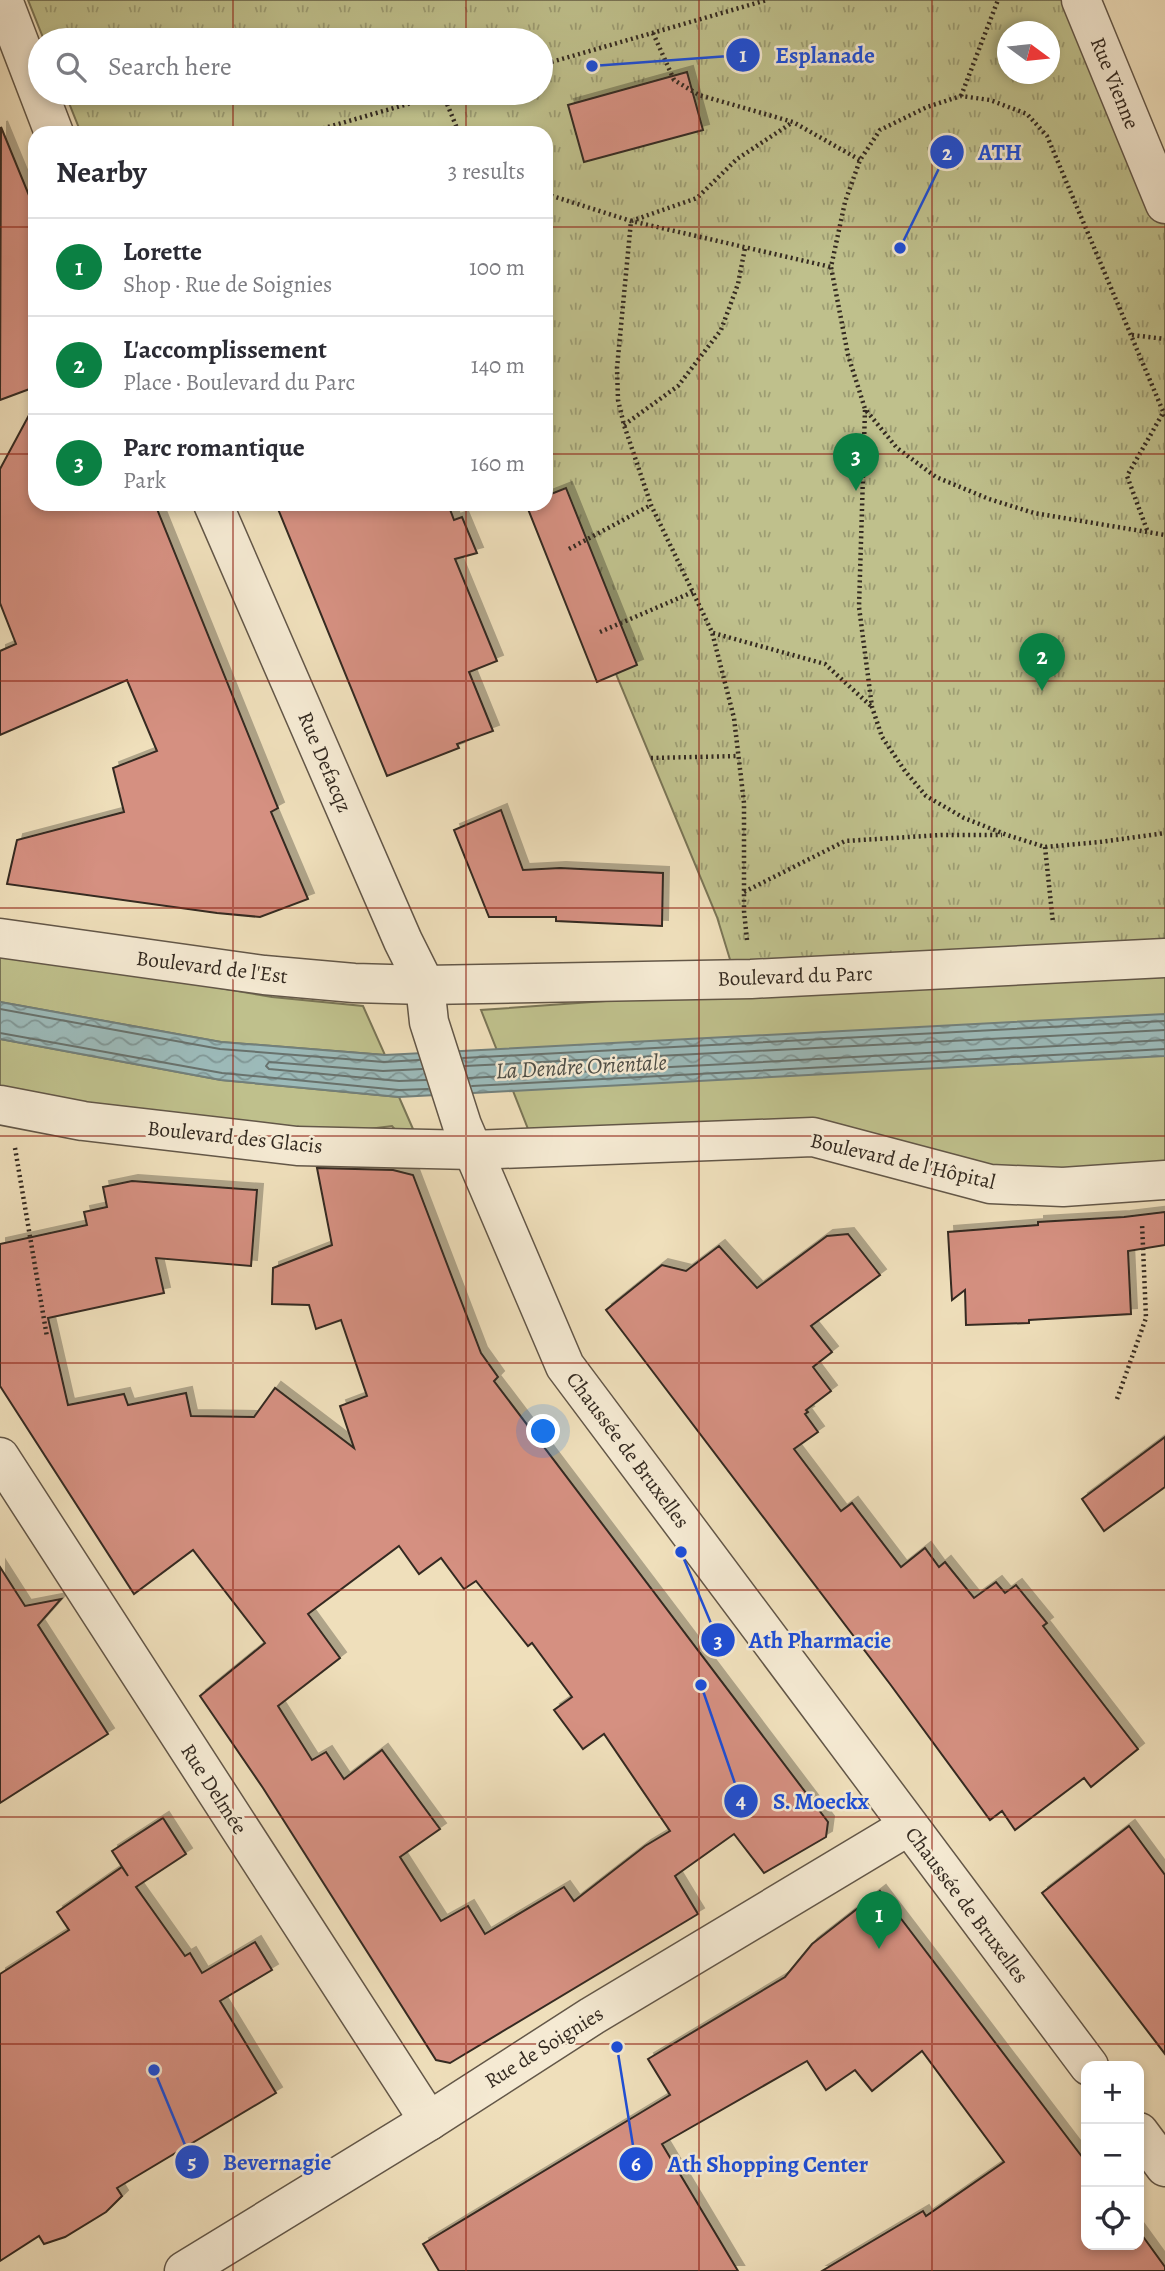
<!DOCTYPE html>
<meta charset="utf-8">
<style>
body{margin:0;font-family:Alegreya,serif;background:#f7f7f7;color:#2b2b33}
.controls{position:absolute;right:21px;bottom:21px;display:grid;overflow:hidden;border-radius:14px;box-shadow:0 4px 10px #0003}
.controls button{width:63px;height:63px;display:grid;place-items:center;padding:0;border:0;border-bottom:2px solid #e1e1e2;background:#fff;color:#2b2b33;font:35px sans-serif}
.compass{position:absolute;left:997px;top:21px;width:63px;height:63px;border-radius:50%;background:#fff;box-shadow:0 4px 10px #0003;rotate:105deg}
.you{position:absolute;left:544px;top:1432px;width:24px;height:24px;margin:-18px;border:5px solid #fff;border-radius:50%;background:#1a73e8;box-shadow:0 0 0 10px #1a73e833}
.badge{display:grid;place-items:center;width:46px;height:46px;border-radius:50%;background:#0b8043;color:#fff;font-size:23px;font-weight:700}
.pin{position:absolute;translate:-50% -58px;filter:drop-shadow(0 2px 4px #0008)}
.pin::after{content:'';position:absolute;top:37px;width:24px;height:21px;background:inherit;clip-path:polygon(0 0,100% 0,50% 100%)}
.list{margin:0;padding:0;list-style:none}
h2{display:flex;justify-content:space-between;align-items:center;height:91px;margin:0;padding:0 28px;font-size:30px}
h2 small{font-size:23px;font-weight:400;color:#7c7c81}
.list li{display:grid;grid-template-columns:46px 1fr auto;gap:21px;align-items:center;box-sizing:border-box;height:98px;padding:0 28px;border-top:2px solid #e1e1e2}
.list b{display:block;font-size:26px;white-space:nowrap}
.list p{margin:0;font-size:23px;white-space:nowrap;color:#7c7c81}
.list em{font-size:23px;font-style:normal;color:#7c7c81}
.icon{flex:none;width:38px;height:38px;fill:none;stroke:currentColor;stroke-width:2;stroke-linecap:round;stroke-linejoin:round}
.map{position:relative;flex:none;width:1165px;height:2271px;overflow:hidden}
.search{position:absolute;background:#fff;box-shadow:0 4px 10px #0003;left:28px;top:28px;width:525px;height:77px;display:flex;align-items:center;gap:18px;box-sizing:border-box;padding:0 24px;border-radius:38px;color:#7c7c81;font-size:26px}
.panel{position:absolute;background:#fff;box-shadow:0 4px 10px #0003;left:28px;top:126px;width:525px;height:385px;border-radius:21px}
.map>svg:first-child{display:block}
.grass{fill:#bfc08c;stroke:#7a7556;stroke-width:2}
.park{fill:url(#park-tufts);stroke:#7a7556;stroke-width:2;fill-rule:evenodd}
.water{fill:url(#water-waves);stroke:#72807c;stroke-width:2}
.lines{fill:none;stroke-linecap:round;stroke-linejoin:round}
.shore{stroke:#68726d;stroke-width:2}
.building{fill:#d59081;stroke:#342a21;stroke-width:2;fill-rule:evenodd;filter:url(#shadow)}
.minor-casing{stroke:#635748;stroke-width:41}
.path{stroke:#342a21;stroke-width:4.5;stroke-dasharray:2 3.5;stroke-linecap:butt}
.minor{stroke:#f5ead3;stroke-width:38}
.grid{fill:none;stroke:#8f2418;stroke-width:2;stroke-opacity:0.55}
.labels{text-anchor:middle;stroke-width:5;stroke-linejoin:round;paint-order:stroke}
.street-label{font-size:21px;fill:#342a21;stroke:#f5ead3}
.water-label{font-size:23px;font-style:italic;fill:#4e4e47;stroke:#f5ead3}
.leader{fill:none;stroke:#1d4ed8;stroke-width:2.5}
.callout-dot{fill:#1d4ed8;stroke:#f5ead3;stroke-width:2.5}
.mark-label{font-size:21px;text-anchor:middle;font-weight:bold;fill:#fff}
.callout-label{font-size:23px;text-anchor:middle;font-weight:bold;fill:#1d4ed8;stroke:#f5ead3;stroke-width:5;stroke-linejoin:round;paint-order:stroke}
</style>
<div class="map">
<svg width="1165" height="2271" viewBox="0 0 1165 2271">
<defs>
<pattern id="park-tufts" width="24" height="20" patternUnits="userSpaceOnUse" patternTransform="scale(1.75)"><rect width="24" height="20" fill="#bfc08c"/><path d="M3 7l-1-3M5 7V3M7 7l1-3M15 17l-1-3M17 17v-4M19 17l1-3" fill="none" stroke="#9c9c72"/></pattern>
<pattern id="water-waves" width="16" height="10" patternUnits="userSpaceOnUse" patternTransform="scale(1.75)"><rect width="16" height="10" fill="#9cbab9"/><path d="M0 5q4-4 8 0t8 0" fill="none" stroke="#809796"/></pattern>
<filter id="shadow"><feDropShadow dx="6" dy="-6" stdDeviation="0" flood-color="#0004"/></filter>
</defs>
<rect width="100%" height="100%" fill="#efdfbb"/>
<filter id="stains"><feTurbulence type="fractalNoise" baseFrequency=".00286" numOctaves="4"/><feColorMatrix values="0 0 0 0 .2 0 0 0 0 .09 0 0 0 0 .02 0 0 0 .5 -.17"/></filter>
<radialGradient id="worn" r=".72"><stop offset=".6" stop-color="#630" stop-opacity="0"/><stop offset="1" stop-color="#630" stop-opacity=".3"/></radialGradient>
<g class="grass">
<path d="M0,950L272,997L363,1006L385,1055L221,1042L0,1002Z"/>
<path d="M1165,958V1180L1063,1187L866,1151L532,1139L481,1010L760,990Z"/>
<path d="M0,1039L221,1080L399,1097L413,1129L399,1134L392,1126L336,1133L0,1095Z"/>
</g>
<path class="park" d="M28,0H1081L1165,204V958L736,979L717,917L611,662L546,488V133H404L403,131L396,133H81L65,93H541V40H44ZM1007,32H1050V74H1007Z"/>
<path class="water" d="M0,1002L221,1042L385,1055L1165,1014V1056L399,1097L221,1080L0,1039Z"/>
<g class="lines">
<g class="shore">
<path d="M0,1009L220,1049L384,1062L419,1060"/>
<path d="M0,1033L222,1073L399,1090L428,1089"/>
<path d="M463,1058L1165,1021"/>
<path d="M465,1066L1165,1030"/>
<path d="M422,1069L383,1071L269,1062L266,1066L269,1069L399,1081L426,1080"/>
<path d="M469,1078L1165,1040"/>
<path d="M472,1086L1165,1049"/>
</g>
</g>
<g class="building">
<path d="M687,72L703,130L584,162L568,105Z"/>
<path d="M1,127L35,210V387L0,400Z"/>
<path d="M35,404V504H155L278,808L271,812L308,899L260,917L217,913L7,884L17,840L124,812L113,768L157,751L127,680L0,735V651L16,644L0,603V469Z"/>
<path d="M566,488L637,665L597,682L526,504H546V496Z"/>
<path d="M276,504H448L454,520L462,517L477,553L455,559L497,661L469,672L493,731L457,744L459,748L387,776Z"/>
<path d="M501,810L523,870L560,868L663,873L662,926L556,921V917H489L454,830Z"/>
<path d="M317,1168L393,1170L413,1175L481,1353L498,1377L494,1381L828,1822L826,1837L764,1873L734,1834L675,1876L698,1914L450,2063L436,2060L263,1788L200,1696L265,1643L193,1550L134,1594L0,1386V1244L87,1225L84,1212L107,1207L103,1187L132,1181L257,1190L251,1266L156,1258L164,1293L48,1318L68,1405L124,1394L128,1405L186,1393L191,1416L254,1417L275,1388L354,1448L340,1406L367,1396L341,1320L316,1329L309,1305L272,1304L273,1268L332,1245ZM399,1546L419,1574L441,1558L464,1589L476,1581L528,1646L532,1643L572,1697L554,1710L583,1749L604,1734L670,1831L645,1846L574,1901L564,1887L485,1934L468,1906L441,1921L400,1857L440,1829L382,1750L344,1779L326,1752L312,1760L278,1706L340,1658L308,1614Z"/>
<path d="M1165,1212V1245L1128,1251L1131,1314L1029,1320V1323L966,1325L965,1290L952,1300L948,1232L1038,1225V1222L1124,1217Z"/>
<path d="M848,1234L880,1275L811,1326L832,1352L813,1367L831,1391L806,1410L808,1412L805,1414L818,1432L794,1449L841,1511L852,1503L901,1567L925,1548L939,1567L945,1562L974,1598L996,1582L1005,1593L1016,1585L1047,1623L1043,1626L1138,1749L1091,1787L1084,1778L1015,1830L1002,1811L990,1820L890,1684L606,1310L662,1265L686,1271L719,1246L757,1288L827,1236Z"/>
<path d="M1165,1437V1487L1104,1531L1082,1499Z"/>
<path d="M0,1567L25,1606L61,1599L38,1625L108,1734L0,1803Z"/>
<path d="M163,1818L186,1854L136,1887L185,1956L190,1953L202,1973L255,1942L272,1970L220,2001L276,2093L117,2188L122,2196L106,2212L65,2237L44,2244L39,2236L0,2261V1974L69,1930L57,1912L122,1867L128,1876L112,1851Z"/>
<path d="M1129,1826L1165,1875V2054L1042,1893Z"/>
<path d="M880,1891L1086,2162V2245H1139V2231L1165,2267V2271H822L923,2211L926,2216L1004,2162L922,2051L872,2091L855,2070L826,2090L807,2061L662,2144L738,2271H439L423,2244L670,2095L648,2059L785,1977L812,1944Z"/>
</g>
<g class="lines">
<defs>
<g id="minor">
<path d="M3,0L54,133"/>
<path d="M1081,0L1165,204"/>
<path d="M213,504L403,941L425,985L429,1022L462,1125L565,1366L1089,2066"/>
<path d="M0,938L264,975L354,983L425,985L751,979L1165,958"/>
<path d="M0,1105L83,1121L297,1146L472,1150L813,1137L990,1184L1063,1187L1165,1180"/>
<path d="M0,1457L429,2121"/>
<path d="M1139,2132L1165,2167"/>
<path d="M184,2271L429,2121L592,2016L907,1827"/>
</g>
</defs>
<use href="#minor" class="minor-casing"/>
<g class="path">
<path d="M653,33L674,80L699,95L793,122L860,160"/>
<path d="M541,65L767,0"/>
<path d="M443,94L459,133"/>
<path d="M961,96L998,0"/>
<path d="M307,133L446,93"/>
<path d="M546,194L631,221L831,267"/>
<path d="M1132,335L1165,339"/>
<path d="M865,410L859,607L872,707L882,737L905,771L926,796L964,818L1007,835L1045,847L1100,842L1165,833"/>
<path d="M1165,416L1047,136L1027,114L990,100L961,96L927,107L880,130L860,160L845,202L831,267L848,355L865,409L897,448L936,477L989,499L1034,513L1165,535"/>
<path d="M624,425L678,386L721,330L738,284L745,248"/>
<path d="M1147,530L1127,476L1163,413"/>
<path d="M569,549L651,505"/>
<path d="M600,632L693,592"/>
<path d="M713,633L825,664L872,707"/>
<path d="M651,758L739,756"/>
<path d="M1045,847L1053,923"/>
<path d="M744,892L845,841L941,835H1002"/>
<path d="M747,940L744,911V803L734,718L712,632L651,505L624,425L618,400L617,368L631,221L697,198L737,159L793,122"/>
<path d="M15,1148L47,1337"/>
<path d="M1117,1399L1146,1318L1142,1223"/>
</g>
<use href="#minor" class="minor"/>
</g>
<path class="grid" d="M233,0V40M466,0V40M699,0V2271M932,0V2271M233,93V133M466,93V133M0,227H35M546,227H1165M0,454H35M546,454H1165M233,504V2271M466,504V2271M0,681H1165M0,908H1165M0,1136H1165M0,1363H1165M0,1590H1165M0,1817H1165M0,2044H1165"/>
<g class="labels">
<g class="street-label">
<text transform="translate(1115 83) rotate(68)" y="7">Rue Vienne</text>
<text transform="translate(325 762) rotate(67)" y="7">Rue Defacqz</text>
<text transform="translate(212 967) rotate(7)" y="7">Boulevard de l'Est</text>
<text transform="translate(795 976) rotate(-2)" y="7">Boulevard du Parc</text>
<text transform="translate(235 1137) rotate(6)" y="7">Boulevard des Glacis</text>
<text transform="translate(903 1161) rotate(13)" y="7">Boulevard de l'Hôpital</text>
<text transform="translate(628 1450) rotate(53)" y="7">Chaussée de Bruxelles</text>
<text transform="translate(214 1789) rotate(57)" y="7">Rue Delmée</text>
<text transform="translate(967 1905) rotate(53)" y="7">Chaussée de Bruxelles</text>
<text transform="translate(544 2047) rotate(-32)" y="7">Rue de Soignies</text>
</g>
<g class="water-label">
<text transform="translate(581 1066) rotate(-3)" y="8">La Dendre Orientale</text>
</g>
</g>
<path class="leader" d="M592 66L743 55M900 248L947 152M681 1552L718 1640M701 1685L741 1801M154 2070L192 2162M617 2047L636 2164"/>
<g class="callout-dot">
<circle cx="592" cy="66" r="7"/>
<circle cx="900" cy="248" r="7"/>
<circle cx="681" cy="1552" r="7"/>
<circle cx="701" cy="1685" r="7"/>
<circle cx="154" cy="2070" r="7"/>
<circle cx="617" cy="2047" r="7"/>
<circle cx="743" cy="55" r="18"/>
<circle cx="947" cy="152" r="18"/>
<circle cx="718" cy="1640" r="18"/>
<circle cx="741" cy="1801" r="18"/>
<circle cx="192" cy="2162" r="18"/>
<circle cx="636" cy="2164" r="18"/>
</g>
<g class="mark-label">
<text x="743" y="62">1</text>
<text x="947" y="160">2</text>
<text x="718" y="1648">3</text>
<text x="741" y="1808">4</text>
<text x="192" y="2169">5</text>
<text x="636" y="2171">6</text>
</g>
<g class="callout-label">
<text x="825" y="63">Esplanade</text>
<text x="1000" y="160">ATH</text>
<text x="820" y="1648">Ath Pharmacie</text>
<text x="821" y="1809">S. Moeckx</text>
<text x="277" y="2170">Bevernagie</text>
<text x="768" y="2172">Ath Shopping Center</text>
</g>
<rect width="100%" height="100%" filter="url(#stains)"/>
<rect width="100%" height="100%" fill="url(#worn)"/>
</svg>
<div class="controls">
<button>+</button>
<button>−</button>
<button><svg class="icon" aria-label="locate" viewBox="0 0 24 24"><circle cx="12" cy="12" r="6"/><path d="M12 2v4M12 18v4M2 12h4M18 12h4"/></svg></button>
</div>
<svg class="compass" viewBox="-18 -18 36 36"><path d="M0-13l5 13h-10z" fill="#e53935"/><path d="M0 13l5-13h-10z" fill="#7c7c81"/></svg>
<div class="you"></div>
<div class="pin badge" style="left:879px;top:1949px">1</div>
<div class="pin badge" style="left:1042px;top:691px">2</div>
<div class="pin badge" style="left:856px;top:491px">3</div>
<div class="search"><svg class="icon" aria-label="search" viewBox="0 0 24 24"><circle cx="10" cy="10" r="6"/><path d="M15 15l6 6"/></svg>Search here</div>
<section class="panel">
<h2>Nearby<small>3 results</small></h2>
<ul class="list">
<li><span class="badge">1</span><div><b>Lorette</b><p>Shop · Rue de Soignies</p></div><em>100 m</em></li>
<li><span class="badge">2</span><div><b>L'accomplissement</b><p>Place · Boulevard du Parc</p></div><em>140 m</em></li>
<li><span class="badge">3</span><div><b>Parc romantique</b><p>Park</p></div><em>160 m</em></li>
</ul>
</section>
</div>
